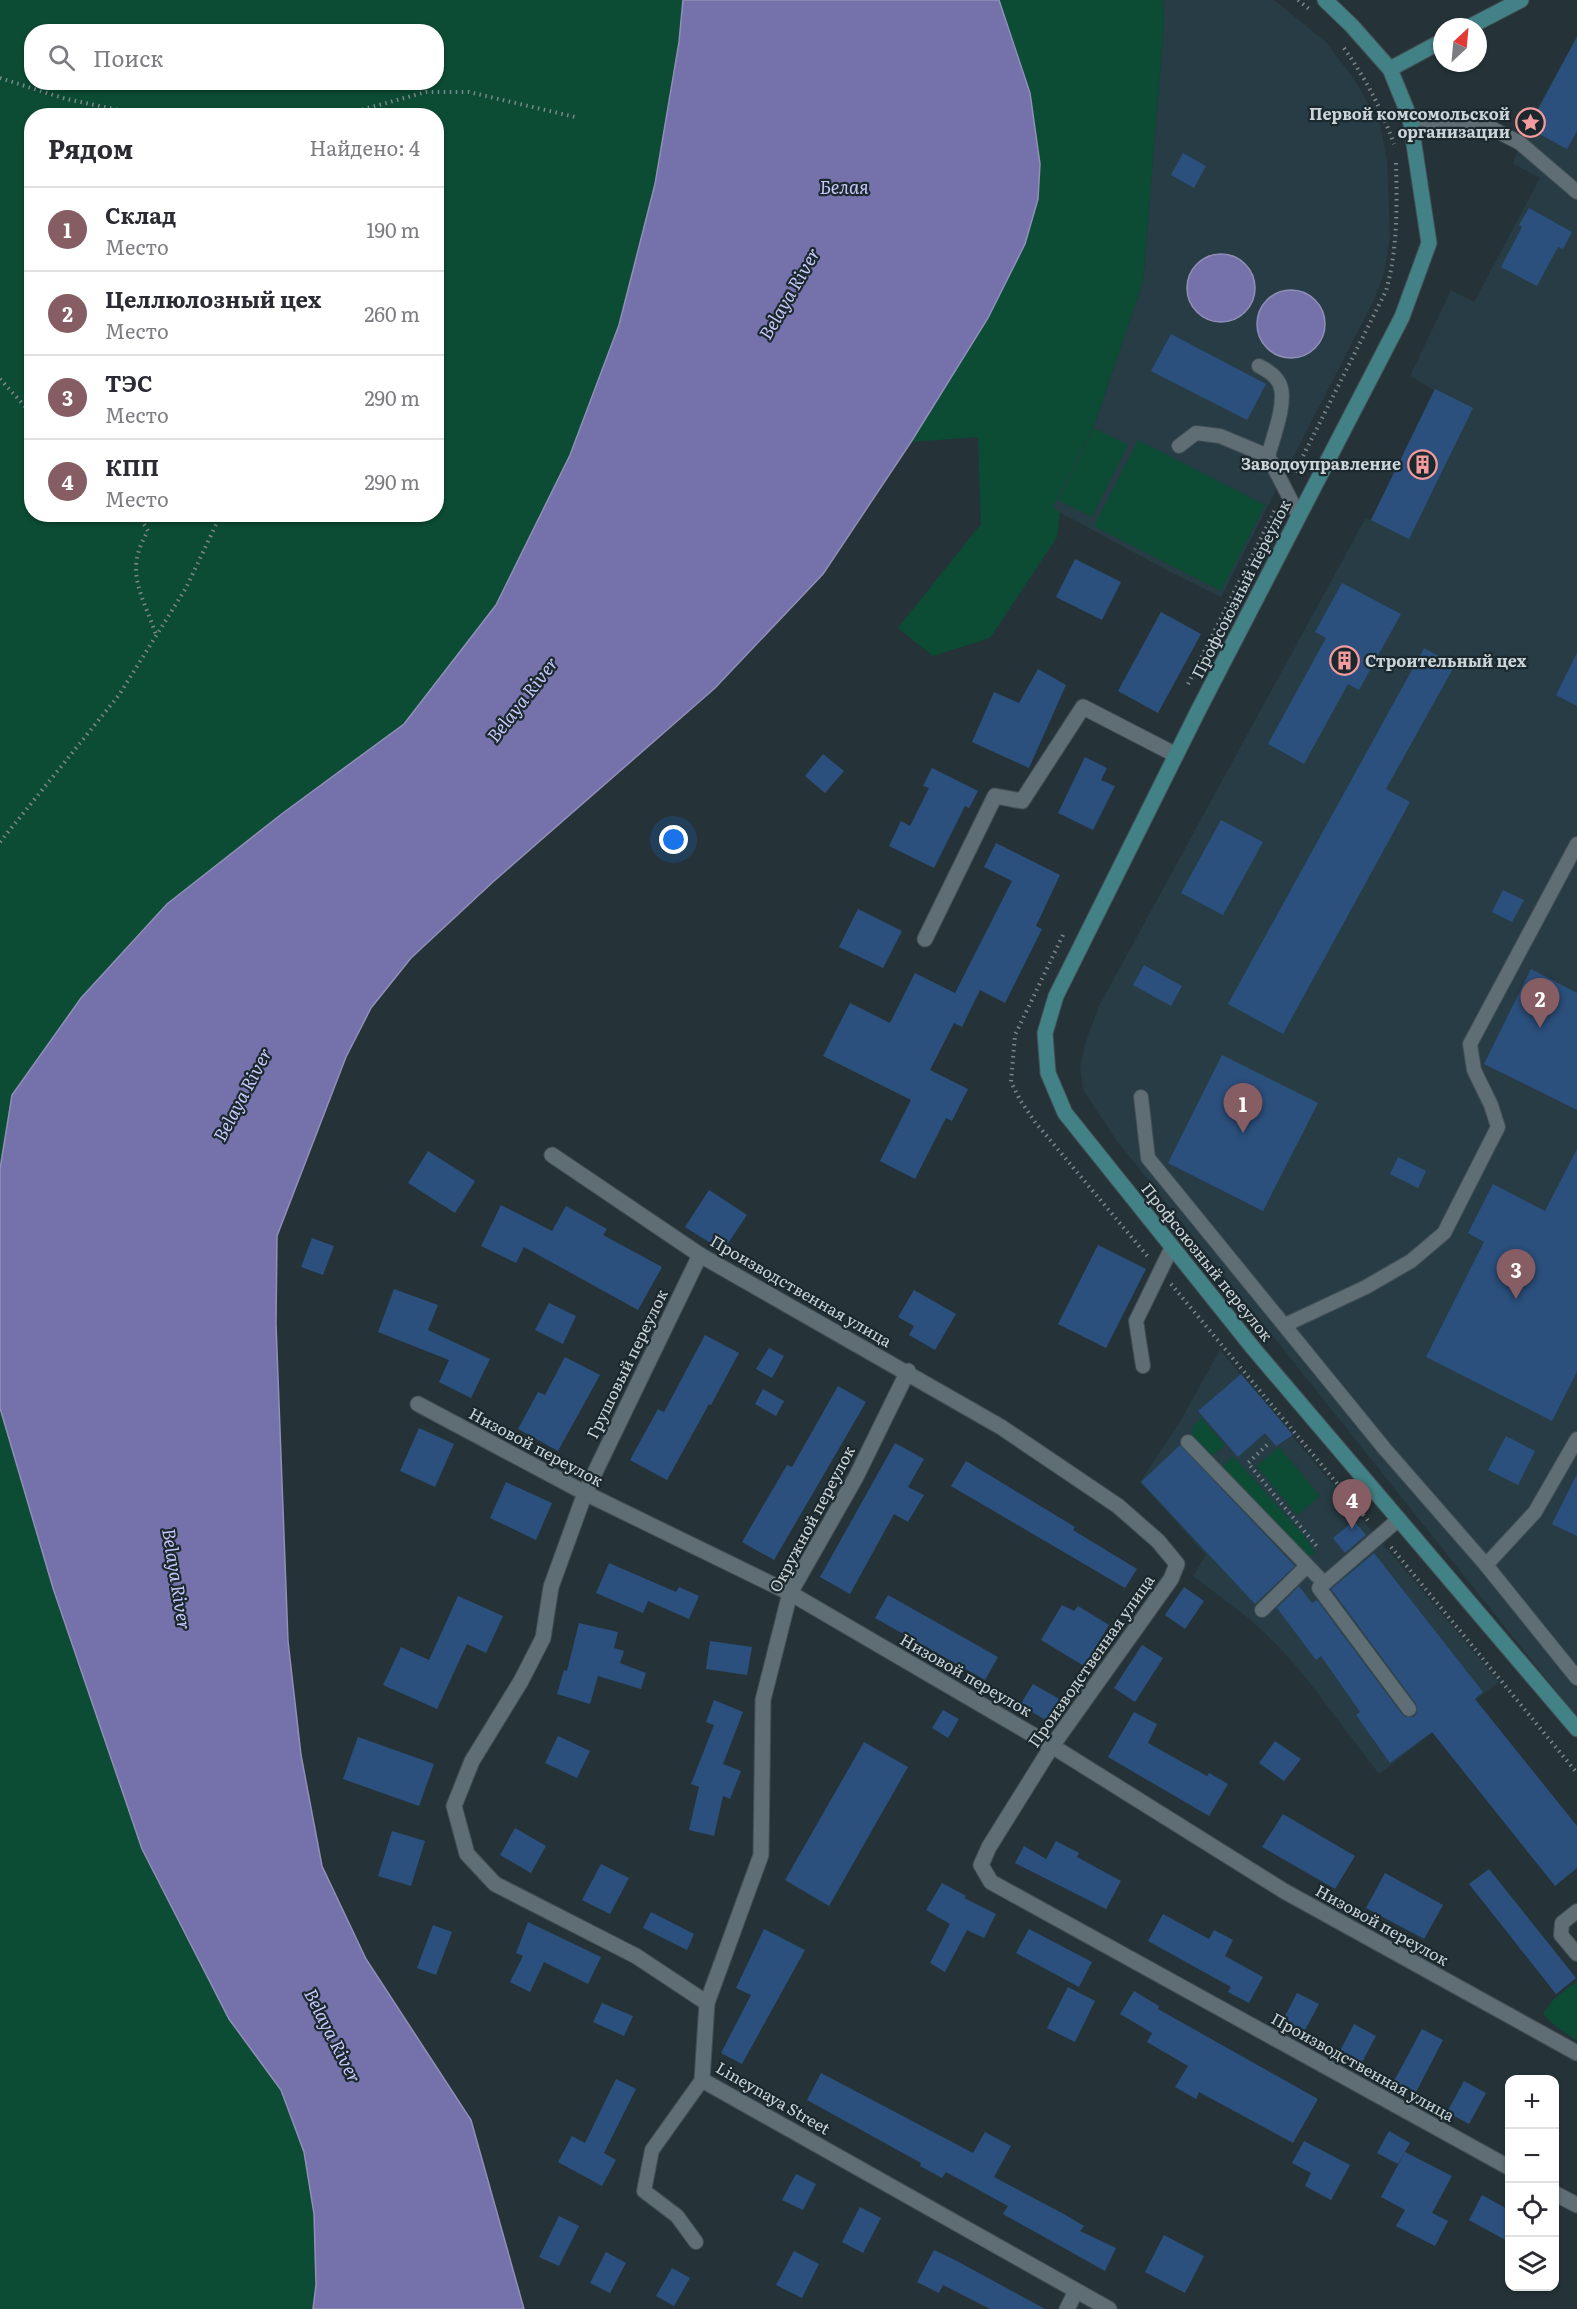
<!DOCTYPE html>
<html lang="ru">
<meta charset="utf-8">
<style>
body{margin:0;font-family:Literata,serif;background:#f2f2f3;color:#2b2b33}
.controls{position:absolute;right:18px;bottom:18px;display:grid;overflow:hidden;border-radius:12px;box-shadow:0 2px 4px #0004}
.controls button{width:54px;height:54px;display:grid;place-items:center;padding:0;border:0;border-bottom:2px solid #e1e1e2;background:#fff;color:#2b2b33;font:30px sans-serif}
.compass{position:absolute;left:1433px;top:18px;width:54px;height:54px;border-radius:50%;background:#fff;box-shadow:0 2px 4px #0004;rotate:26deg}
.you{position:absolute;left:674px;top:840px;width:21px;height:21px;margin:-15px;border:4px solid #fff;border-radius:50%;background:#1a73e8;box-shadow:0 0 0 9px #1a73e833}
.badge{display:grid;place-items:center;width:39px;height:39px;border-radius:50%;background:#865d63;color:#fff;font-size:20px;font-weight:700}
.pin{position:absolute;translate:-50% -50px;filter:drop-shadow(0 2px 3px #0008)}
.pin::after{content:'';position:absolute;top:32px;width:21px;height:18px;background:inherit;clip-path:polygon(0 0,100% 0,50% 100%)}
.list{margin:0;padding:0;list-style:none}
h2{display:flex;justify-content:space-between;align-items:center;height:78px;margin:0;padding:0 24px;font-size:26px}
h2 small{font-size:20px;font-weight:400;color:#7c7c81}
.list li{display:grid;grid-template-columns:39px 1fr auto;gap:18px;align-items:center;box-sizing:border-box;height:84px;padding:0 24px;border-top:2px solid #e1e1e2}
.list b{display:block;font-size:22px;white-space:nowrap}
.list p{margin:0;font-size:20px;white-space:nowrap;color:#7c7c81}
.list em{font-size:20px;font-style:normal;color:#7c7c81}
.icon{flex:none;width:33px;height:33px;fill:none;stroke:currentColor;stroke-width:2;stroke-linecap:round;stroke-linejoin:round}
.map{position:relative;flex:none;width:1577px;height:2309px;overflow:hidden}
.search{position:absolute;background:#fff;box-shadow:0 2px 4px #0004;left:24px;top:24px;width:420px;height:66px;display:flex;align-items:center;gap:15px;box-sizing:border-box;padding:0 21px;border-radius:24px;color:#7c7c81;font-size:22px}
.panel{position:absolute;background:#fff;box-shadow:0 2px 4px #0004;left:24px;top:108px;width:420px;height:414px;border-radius:24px}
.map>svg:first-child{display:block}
.built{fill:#273c45}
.green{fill:#0c4b34;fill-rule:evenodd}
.water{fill:#7572ab;stroke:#8f8fb8;stroke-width:1.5}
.building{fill:#2b507d}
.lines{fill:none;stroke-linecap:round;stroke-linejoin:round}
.lane-casing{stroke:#424e53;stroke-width:16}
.street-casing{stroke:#424e53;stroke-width:17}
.secondary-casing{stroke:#424e53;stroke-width:17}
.path{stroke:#7c878b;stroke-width:4;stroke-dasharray:1.5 4.5;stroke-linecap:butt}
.lane{stroke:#5e6e74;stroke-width:14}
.street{stroke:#5e6e74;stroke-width:15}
.secondary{stroke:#428185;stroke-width:15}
.labels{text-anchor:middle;stroke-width:4.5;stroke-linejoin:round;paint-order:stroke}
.poi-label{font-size:16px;font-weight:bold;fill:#cbd4d7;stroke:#1b292e;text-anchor:end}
.street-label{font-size:16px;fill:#cbd4d7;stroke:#1b292e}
.water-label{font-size:18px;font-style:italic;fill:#cac9fc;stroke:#1b292e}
</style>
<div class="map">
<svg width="1577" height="2309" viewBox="0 0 1577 2309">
<rect width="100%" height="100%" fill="#253338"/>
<g class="built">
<path d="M1163,0H1274L1326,42L1356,82L1380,125L1387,159L1390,236L1384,274L1374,300L1221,597L1161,567L1052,508L1094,426L1143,281L1164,25Z"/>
<path d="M1577,36V1717L1117,1141L1083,1090L1080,1066L1086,1041L1099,1006L1365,519L1371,520L1434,390L1410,376L1451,290L1474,302L1540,178L1513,164L1523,134Z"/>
<path d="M1220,1350L1499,1682L1379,1774L1306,1678L1281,1649L1252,1621L1193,1576L1206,1555L1140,1482L1178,1425Z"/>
</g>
<g class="green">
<path d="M0,0H683L679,42L655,184L619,325L570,455L496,605L404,724L283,813L167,904L81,998L12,1095L0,1169ZM32,32H436V82H32ZM32,116H436V514H32Z"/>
<path d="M999,0H1163L1164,25L1143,281L1094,426L1053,507L1060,512L1057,537L990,638L933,656L898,628L981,524L978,437L911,442L988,318L1025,244L1030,93Z"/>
<path d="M1094,428L1128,445L1092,517L1058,500Z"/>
<path d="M1138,440L1265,505L1221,591L1094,526Z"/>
<path d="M0,1408L53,1588L142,1849L229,2019L281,2090L304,2152L314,2214L316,2285L313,2309H0Z"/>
<path d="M1201,1418L1225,1445L1209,1458L1192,1438L1194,1425Z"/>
<path d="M1279,1447L1320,1496L1297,1515L1257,1466Z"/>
<path d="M1233,1456L1306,1538L1315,1554L1302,1558L1220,1469Z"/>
<path d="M1577,1981V2041L1553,2024L1543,2014L1554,1999Z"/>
</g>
<g class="water">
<path d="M683,0H999L1030,93L1040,164L1038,199L1025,244L988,318L911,442L823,574L715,688L494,881L411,958L371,1008L346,1057L277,1236L276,1324L288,1641L301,1755L322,1866L366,1959L471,2120L524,2309H313L316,2285L314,2214L304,2152L281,2090L229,2019L142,1849L53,1588L0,1408V1169L12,1095L81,998L167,904L283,813L404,724L496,605L570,455L619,325L655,184L679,42Z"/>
<circle cx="1221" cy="288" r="34"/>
<circle cx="1291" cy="324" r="34"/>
</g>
<g class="building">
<path d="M1577,37V131L1567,149L1528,128Z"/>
<path d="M1183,153L1206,166L1194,188L1171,175Z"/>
<path d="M1529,208L1572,232L1563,249L1558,247L1537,286L1501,267L1522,227L1519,225Z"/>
<path d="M1171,334L1266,384L1247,420L1151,371Z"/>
<path d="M1435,389L1473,408L1409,539L1371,520Z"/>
<path d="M1075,559L1121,582L1102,620L1056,597Z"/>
<path d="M1342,583L1401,614L1359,690L1348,684L1304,764L1268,744L1326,638L1315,632Z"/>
<path d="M1161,612L1201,634L1158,713L1118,691Z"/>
<path d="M1424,648L1455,665L1386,789L1410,802L1283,1034L1228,1004Z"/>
<path d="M1577,653V706L1556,695Z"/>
<path d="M1038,669L1066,685L1029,768L972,742L994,692L1019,703Z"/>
<path d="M823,754L844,771L825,793L805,776Z"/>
<path d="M1085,757L1107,768L1101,780L1115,786L1093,830L1058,813Z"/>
<path d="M932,768L978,791L969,808L965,806L934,868L889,846L901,821L910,826L929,788L923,786Z"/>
<path d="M1221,820L1263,842L1223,915L1181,893Z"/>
<path d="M996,843L1060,875L1036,926L1042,929L1005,1003L980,990L962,1027L954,1023L930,1070L968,1089L952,1121L946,1118L915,1179L880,1161L911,1100L823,1056L850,1003L890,1023L915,973L955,993L1012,881L984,867Z"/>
<path d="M1503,890L1524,900L1512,922L1492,912Z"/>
<path d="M858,909L902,931L883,968L839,947Z"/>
<path d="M1144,965L1182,986L1171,1006L1133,985Z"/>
<path d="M1531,969L1577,993V1110L1484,1064Z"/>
<path d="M1222,1055L1318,1103L1263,1211L1168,1163Z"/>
<path d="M1577,1149V1372L1552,1421L1426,1357L1484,1242L1468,1233L1493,1184L1545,1211Z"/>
<path d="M428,1151L475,1181L455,1213L408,1183Z"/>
<path d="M1398,1157L1426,1171L1418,1188L1390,1174Z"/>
<path d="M709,1190L747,1215L723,1251L685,1227Z"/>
<path d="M501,1205L552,1231L566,1206L607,1229L603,1235L662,1267L638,1310L524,1247L516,1263L481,1246Z"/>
<path d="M312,1238L334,1246L323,1275L301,1267Z"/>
<path d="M1098,1245L1146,1269L1106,1348L1058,1324Z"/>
<path d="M394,1289L438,1305L428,1330L490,1359L471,1398L439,1382L449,1360L378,1332Z"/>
<path d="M914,1290L956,1314L935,1350L909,1335L914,1326L898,1317Z"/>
<path d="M549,1303L576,1316L563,1344L535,1330Z"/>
<path d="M705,1335L739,1353L711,1405L709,1404L667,1480L630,1460L658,1409L664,1412Z"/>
<path d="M769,1348L784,1356L772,1378L756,1369Z"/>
<path d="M565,1357L600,1375L558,1451L518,1429L538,1392L545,1395Z"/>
<path d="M1241,1374L1293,1435L1276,1446L1265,1433L1238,1457L1198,1411Z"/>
<path d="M838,1386L866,1402L774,1560L742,1542L787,1465L792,1467Z"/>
<path d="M763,1389L784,1401L776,1416L755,1404Z"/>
<path d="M419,1428L454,1444L435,1487L400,1471Z"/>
<path d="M1506,1436L1535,1451L1518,1485L1488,1470Z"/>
<path d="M895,1443L924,1459L908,1487L924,1495L908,1522L894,1514L850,1594L820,1577Z"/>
<path d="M1180,1445L1295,1566L1255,1604L1141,1482Z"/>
<path d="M966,1461L1075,1527L1073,1530L1137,1569L1125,1588L951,1486Z"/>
<path d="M1577,1474V1536L1552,1524Z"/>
<path d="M506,1482L552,1503L536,1540L490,1518Z"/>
<path d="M1354,1521L1366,1535L1345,1553L1333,1538Z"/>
<path d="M1374,1553L1483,1692L1475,1699L1577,1826V1868L1555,1886L1432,1732L1390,1763L1356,1715L1360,1712L1321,1656L1316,1660L1277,1608L1299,1586L1312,1603L1317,1600L1402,1714L1406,1717H1414L1417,1712L1416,1704L1331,1589Z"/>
<path d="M609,1563L676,1592L679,1587L699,1596L689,1619L648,1601L643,1613L596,1593Z"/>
<path d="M1184,1587L1204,1601L1185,1629L1165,1615Z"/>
<path d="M888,1595L998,1657L985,1680L875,1618Z"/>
<path d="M458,1596L503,1616L486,1653L467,1644L437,1709L383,1685L401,1647L429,1660Z"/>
<path d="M1062,1605L1074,1611L1078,1606L1109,1625L1084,1666L1041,1640Z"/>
<path d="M579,1623L618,1632L614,1648L624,1651L620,1663L646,1673L641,1689L598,1676L590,1704L557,1694L564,1670L567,1671Z"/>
<path d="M710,1641L752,1647L747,1675L706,1669Z"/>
<path d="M1142,1645L1163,1658L1135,1702L1114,1688Z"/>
<path d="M1033,1684L1061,1700L1049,1722L1020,1705Z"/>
<path d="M714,1700L743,1712L723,1764L741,1771L730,1799L723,1796L714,1836L689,1830L699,1787L691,1784L714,1725L706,1722Z"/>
<path d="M943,1710L959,1719L948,1738L932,1728Z"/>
<path d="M1134,1712L1157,1724L1148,1743L1207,1776L1209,1773L1228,1784L1209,1816L1108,1757Z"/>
<path d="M558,1736L590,1751L577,1778L545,1763Z"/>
<path d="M358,1737L434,1764L419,1806L343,1779Z"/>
<path d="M1275,1741L1301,1759L1284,1781L1259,1763Z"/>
<path d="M864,1742L908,1767L829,1906L785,1880Z"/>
<path d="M1283,1814L1355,1856L1335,1889L1262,1847Z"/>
<path d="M515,1828L546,1846L531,1873L500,1855Z"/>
<path d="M392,1831L425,1841L411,1886L378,1876Z"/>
<path d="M1056,1841L1079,1853L1077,1857L1121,1881L1106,1909L1015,1863L1024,1846L1046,1859Z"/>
<path d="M601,1864L629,1878L610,1914L582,1900Z"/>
<path d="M1489,1869L1576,1978L1556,1994L1469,1884Z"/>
<path d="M1385,1873L1443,1905L1424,1939L1366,1908Z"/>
<path d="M942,1883L966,1896L964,1898L996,1914L984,1938L967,1930L945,1972L930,1963L950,1924L926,1910Z"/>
<path d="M651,1912L694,1934L687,1950L643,1928Z"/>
<path d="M1163,1914L1209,1939L1214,1930L1233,1940L1225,1956L1263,1977L1249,2003L1228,1992L1231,1987L1148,1941Z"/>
<path d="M528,1922L601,1957L588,1984L544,1962L530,1992L510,1982L523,1956L516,1953Z"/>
<path d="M433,1925L452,1932L436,1975L417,1968Z"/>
<path d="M764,1929L805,1950L742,2064L721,2053L751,1995L736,1988Z"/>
<path d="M1029,1929L1092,1962L1079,1987L1016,1953Z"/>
<path d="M1068,1987L1095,2001L1075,2042L1047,2028Z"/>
<path d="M1134,1991L1159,2006L1158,2009L1318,2099L1293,2143L1199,2092L1196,2099L1175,2087L1188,2066L1147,2042L1152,2033L1120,2014Z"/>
<path d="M1297,1993L1319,2004L1304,2032L1283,2020Z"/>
<path d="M602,2003L633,2016L624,2036L593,2022Z"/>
<path d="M1354,2024L1376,2036L1361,2064L1339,2053Z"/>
<path d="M1422,2029L1443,2040L1415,2094L1393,2083Z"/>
<path d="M821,2073L973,2153L985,2132L1011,2146L994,2177L1062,2213L1084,2226L1080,2231L1116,2248L1105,2271L1003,2214L1008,2206L946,2172L942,2178L920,2166L921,2163L807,2100Z"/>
<path d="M616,2079L636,2089L604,2153L616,2160L602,2186L558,2162L572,2136L585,2143Z"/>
<path d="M1464,2081L1486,2093L1469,2124L1447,2112Z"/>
<path d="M1389,2131L1410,2143L1398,2164L1377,2153Z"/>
<path d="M1304,2141L1350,2165L1331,2200L1305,2186L1311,2173L1292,2163Z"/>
<path d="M1405,2152L1452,2176L1432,2213L1448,2221L1435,2246L1396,2226L1405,2210L1381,2197Z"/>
<path d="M796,2174L816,2184L803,2210L782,2200Z"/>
<path d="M1482,2195L1509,2210V2242L1469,2220Z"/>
<path d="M860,2207L881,2218L863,2253L842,2242Z"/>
<path d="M559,2216L579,2226L559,2266L539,2257Z"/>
<path d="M1164,2235L1204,2256L1185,2293L1145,2272Z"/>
<path d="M934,2250L955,2260L1045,2309H990L943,2285L939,2293L917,2282Z"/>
<path d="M794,2251L819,2264L802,2298L776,2285Z"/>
<path d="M606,2252L626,2263L610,2293L590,2283Z"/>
<path d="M672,2268L690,2278L674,2306L656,2296Z"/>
</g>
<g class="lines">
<defs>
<g id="lane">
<path d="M1410,118L1493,129L1520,143L1577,192"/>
<path d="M1259,366C1267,370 1277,376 1280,385C1287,402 1273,438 1268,456"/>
<path d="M1179,446L1196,433L1220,436L1268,456L1299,516"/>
<path d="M1141,1097L1148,1158L1384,1448L1486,1565L1577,1678"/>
<path d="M1285,1325L1366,1287L1411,1261L1444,1233L1498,1127L1491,1105L1474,1070L1470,1044L1577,844"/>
<path d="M1143,1366L1136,1321L1172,1247"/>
<path d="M1188,1442L1324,1583"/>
<path d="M1399,1519L1319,1588L1409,1709"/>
<path d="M1486,1565L1535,1512L1577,1439"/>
<path d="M1262,1610L1307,1566"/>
<path d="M1577,1911L1562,1923L1561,1935L1577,1954"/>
<path d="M696,2242L677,2216L644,2191L652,2150L702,2080"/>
</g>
<g id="street">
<path d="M925,939L995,796L1022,801L1083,707L1176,755"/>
<path d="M552,1155L700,1255L1001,1427L1118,1506L1158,1541L1177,1564L1171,1579L1052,1746L989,1847L981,1865L991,1882L1510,2168"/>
<path d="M700,1255L585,1493L551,1587L543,1638L521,1681L472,1761L454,1806L467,1854L495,1884L636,1956L707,2003"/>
<path d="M908,1371L856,1477L790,1593L763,1700L761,1855L707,2003L702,2080L1109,2309"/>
<path d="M418,1404L585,1493L790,1593L1052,1746L1284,1891L1577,2053"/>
<path d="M1554,2193L1577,2205"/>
<path d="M1067,2309L1076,2291"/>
</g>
<g id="secondary">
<path d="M1325,0L1352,26L1390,69L1410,118L1429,243L1402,317L1198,711L1056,996L1045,1033L1048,1073L1065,1113L1253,1348L1577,1729"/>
<path d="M1469,27L1521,0"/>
<path d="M1390,69L1442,41"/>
</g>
</defs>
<use href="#lane" class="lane-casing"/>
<use href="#street" class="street-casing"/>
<use href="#secondary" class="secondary-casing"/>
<g class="path">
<path d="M1298,0L1309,9"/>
<path d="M1344,48C1367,81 1380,106 1394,144"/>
<path d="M0,78L66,99L148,116"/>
<path d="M339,116L426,92H469L575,117"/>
<path d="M0,379L32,414"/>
<path d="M1295,472L1386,291C1398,248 1397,205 1396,161"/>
<path d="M138,514L148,531C123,572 143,595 156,635"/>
<path d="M1188,684L1276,508"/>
<path d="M0,842L119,695L186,588L221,514"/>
<path d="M1063,935L1015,1035L1011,1082L1020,1100L1035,1122L1149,1258"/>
<path d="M1171,1284L1370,1523"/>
<path d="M1267,1445L1248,1463L1319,1549"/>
<path d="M1391,1547L1577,1773"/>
</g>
<use href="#lane" class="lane"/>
<use href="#street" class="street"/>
<use href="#secondary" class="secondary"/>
</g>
<defs>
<symbol id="sight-ring" viewBox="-11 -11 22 22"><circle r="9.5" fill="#1b292e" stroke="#f59b9e" stroke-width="1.5"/><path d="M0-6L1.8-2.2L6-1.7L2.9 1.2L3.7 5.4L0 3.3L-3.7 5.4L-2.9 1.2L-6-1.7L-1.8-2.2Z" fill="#f59b9e"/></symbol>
<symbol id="building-ring" viewBox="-11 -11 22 22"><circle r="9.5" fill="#1b292e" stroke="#f59b9e" stroke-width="1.5"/><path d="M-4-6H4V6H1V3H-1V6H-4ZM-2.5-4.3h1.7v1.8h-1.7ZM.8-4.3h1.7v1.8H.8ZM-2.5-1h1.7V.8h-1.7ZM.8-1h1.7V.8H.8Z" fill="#f59b9e"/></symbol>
</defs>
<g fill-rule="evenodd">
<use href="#sight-ring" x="1514" y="106" width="33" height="33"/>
<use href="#building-ring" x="1406" y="448" width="33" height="33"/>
<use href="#building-ring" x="1328" y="644" width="33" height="33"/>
</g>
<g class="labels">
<g class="poi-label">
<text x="1510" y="120">Первой комсомольской<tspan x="1510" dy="18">организации</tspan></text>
<text x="1401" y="470">Заводоуправление</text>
<text x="1365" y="667" text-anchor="start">Строительный цех</text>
</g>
<g class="street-label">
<text transform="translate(1241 589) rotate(-63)" y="6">Профсоюзный переулок</text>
<text transform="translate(1207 1262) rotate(51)" y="6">Профсоюзный переулок</text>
<text transform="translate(801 1291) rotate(30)" y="6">Производственная улица</text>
<text transform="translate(627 1364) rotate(-64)" y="6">Грушовый переулок</text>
<text transform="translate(536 1447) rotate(28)" y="6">Низовой переулок</text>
<text transform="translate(812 1519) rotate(-62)" y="6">Окружной переулок</text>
<text transform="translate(1091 1661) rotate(-55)" y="6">Производственная улица</text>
<text transform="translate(966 1675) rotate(30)" y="6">Низовой переулок</text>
<text transform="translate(1382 1925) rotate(29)" y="6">Низовой переулок</text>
<text transform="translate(1363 2067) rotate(29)" y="6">Производственная улица</text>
<text transform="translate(773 2098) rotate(30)" y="6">Lineynaya Street</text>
</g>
<g class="water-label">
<text x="844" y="194">Белая</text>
<text transform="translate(790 294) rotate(-60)" y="6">Belaya River</text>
<text transform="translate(523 700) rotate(-52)" y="6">Belaya River</text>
<text transform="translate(243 1095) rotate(-62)" y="6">Belaya River</text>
<text transform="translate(176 1579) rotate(81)" y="6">Belaya River</text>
<text transform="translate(332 2036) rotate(63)" y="6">Belaya River</text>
</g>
</g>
</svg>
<div class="controls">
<button>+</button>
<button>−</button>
<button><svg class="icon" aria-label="locate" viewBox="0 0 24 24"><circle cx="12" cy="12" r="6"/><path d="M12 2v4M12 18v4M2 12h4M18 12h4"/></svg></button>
<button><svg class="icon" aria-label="layers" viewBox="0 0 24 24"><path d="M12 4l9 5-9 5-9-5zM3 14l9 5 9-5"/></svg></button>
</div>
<svg class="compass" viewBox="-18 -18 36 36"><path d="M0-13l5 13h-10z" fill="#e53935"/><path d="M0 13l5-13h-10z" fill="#7c7c81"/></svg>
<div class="you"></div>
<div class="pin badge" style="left:1243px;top:1133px">1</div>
<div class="pin badge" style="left:1540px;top:1028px">2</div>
<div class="pin badge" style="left:1516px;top:1299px">3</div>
<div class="pin badge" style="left:1352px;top:1529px">4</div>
<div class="search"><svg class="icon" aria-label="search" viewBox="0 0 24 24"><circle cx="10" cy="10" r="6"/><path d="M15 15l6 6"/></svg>Поиск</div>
<section class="panel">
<h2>Рядом<small>Найдено: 4</small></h2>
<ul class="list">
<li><span class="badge">1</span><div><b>Склад</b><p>Место</p></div><em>190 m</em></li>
<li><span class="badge">2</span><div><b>Целлюлозный цех</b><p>Место</p></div><em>260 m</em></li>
<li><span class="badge">3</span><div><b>ТЭС</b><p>Место</p></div><em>290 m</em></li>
<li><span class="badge">4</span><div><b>КПП</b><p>Место</p></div><em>290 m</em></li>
</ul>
</section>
</div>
